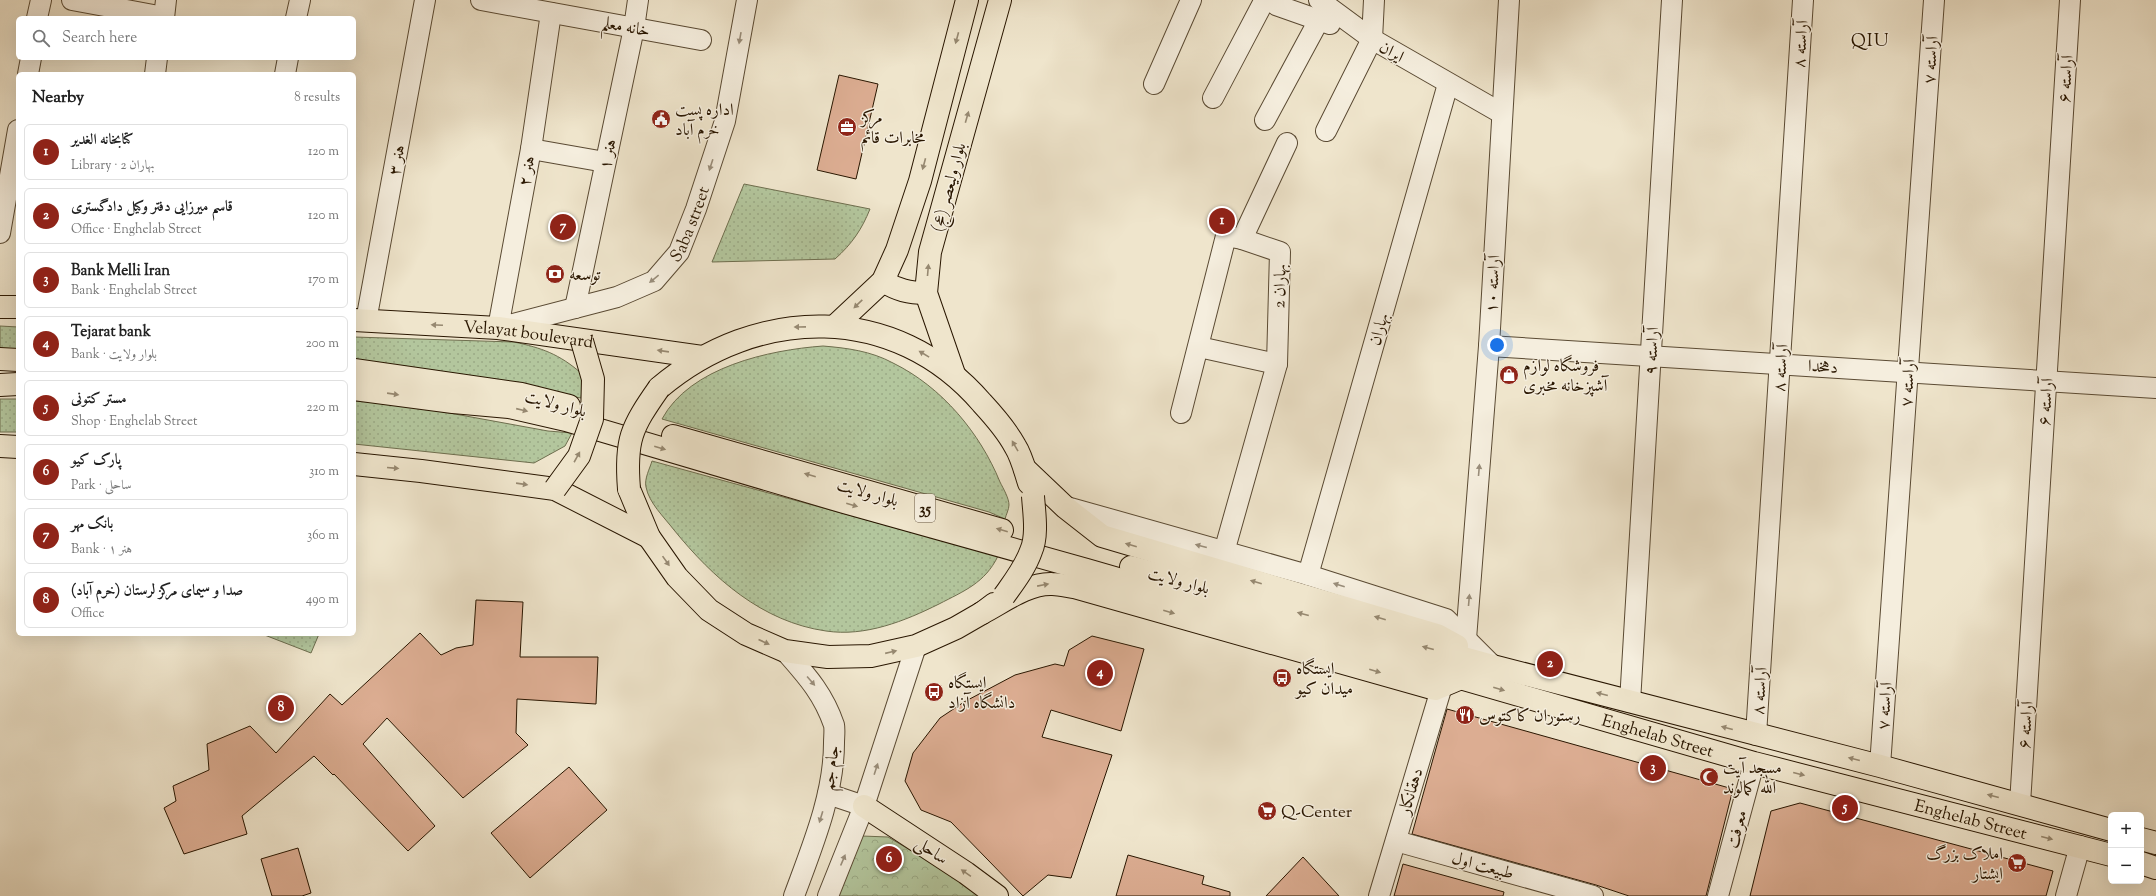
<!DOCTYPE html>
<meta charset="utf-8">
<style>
body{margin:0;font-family:"Sorts Mill Goudy",Amiri,serif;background:#f6f6f6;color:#222}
.controls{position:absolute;right:12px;bottom:12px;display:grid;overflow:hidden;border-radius:6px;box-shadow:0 4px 16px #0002}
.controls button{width:36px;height:36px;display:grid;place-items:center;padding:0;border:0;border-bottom:1px solid #e0e0e0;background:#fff;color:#222;font:20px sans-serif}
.you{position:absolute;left:1497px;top:345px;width:14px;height:14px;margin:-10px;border:3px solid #fff;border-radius:50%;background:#1a73e8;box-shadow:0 0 0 6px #1a73e833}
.badge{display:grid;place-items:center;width:26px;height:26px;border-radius:50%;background:#8f2418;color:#fff;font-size:13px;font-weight:700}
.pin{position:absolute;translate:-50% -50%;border:2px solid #fff;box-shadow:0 1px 4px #0006}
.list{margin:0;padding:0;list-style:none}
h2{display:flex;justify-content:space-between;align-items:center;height:52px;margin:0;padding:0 16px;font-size:17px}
h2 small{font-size:13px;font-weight:400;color:#767676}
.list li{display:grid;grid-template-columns:26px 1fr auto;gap:12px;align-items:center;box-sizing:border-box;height:56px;margin:0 8px 8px;padding:0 8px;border:1px solid #e0e0e0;border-radius:6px}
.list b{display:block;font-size:15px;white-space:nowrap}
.list p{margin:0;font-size:13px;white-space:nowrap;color:#767676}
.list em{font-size:13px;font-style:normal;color:#767676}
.icon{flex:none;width:22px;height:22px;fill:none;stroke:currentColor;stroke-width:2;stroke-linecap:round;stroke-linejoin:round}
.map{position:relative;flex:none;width:2156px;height:896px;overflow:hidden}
.search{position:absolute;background:#fff;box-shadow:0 4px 16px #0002;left:16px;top:16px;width:340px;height:44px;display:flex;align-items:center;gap:10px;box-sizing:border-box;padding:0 14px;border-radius:6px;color:#767676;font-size:15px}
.panel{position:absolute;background:#fff;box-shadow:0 4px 16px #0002;left:16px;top:72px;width:340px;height:564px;border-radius:6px}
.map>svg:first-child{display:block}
.grass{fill:url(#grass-dots);stroke:#6e6e4e}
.park{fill:url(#park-crowns);stroke:#6e6e4e}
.building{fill:#dcad92;stroke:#291600}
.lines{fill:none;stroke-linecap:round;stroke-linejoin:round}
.minor-casing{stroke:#5a4a33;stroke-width:22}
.major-casing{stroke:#291600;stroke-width:24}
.minor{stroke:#f5eede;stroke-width:20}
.major{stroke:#efe5cc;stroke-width:22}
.major-bridge-casing{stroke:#291600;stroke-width:24;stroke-linecap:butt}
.major-bridge{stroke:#efe5cc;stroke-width:22}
.oneway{fill:#998d7a}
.oneway2{fill:#968870}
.labels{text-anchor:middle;stroke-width:3;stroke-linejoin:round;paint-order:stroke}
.shield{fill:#f5eede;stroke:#665743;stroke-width:1}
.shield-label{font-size:16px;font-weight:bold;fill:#291600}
.street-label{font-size:17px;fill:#291600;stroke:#f5eede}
.poi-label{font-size:17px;fill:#291600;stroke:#f5eede;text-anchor:start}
.neighbourhood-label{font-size:18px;letter-spacing:1px;fill:#291600;stroke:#f5eede}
</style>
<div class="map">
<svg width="2156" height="896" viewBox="0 0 2156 896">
<defs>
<pattern id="grass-dots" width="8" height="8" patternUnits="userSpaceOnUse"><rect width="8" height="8" fill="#b3c69d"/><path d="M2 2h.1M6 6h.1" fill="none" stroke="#9aa985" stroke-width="1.8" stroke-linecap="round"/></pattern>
<pattern id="park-crowns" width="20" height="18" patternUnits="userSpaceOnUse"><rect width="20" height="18" fill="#b3c69d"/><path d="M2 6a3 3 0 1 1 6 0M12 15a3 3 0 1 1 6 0" fill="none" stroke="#9aa985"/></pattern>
</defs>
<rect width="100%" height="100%" fill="#efe5cc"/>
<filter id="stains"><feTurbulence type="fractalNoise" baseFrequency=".005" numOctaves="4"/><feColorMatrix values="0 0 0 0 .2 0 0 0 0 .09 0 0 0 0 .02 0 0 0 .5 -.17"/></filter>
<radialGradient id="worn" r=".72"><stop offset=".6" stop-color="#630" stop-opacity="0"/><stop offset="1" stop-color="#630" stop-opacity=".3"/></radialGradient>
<g class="grass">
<path d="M744,184L870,209C862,229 852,244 835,259L712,262Z"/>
<path d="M0,326L18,327V351L0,350Z"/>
<path d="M354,337L514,342C542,348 559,354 581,373L583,383L581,398L439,373L354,362Z"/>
<path d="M823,346C847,348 871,351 893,363C942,387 980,433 1000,482C1003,488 1009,498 1009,505C1009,509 1006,515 1005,519L989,512L662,419C690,367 769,350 823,346Z"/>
<rect x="0" y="399" width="18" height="33"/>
<path d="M354,401L400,404L548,431L572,433L565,446L534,463L354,444Z"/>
<path d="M652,461L998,556C985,583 964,591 939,604C905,621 865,637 826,631C762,622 713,578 674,530C664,517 649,503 646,487C644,479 650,468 652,461Z"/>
<path d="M262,634H319L311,653Z"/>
</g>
<path class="park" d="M862,836L888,837L964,882L983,896H837Z"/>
<g class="building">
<path d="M839,75L878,84L856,179L817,170Z"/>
<path d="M476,600L523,602L520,657H598L596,704L517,699L516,733L528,745L463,798L387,718L363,744L435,826L408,851L334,774L333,775L314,756L242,816L247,834L184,854L164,808L176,801L173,786L209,770L207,744L250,726L276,753L330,694L342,705L420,633L441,655L456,648L473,645Z"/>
<path d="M1092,636L1144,649L1121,731L1051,710L1042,737L1112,755L1071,878L1048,875L1023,896L951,822L921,810L905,781L913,753L940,718L964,702L1015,675L1055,664L1064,666L1069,650Z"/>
<path d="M1447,709L1733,789L1706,896H1629L1596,885L1412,834Z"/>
<path d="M569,767L607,810L530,878L491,833Z"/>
<path d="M1800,803L2053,871L2046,896H1750L1771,811Z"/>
<path d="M298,848L311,893L302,896H272L261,859Z"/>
<path d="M1128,855L1204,876L1202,884L1230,892V896H1116Z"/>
<path d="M1303,857L1339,896H1266Z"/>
<path d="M1403,864L1504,892L1503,896H1394Z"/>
</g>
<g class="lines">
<defs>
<g id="minor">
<path d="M72,0L164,17"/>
<path d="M481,0L701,40"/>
<path d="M1319,0L1372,39L1501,113"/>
<path d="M1276,5L1330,24"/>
<path id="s1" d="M551,13L531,149L498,328L617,297L654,281L679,252L696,209L725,121L747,0"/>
<path d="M37,18L41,0"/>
<path d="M164,18L166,0"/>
<path d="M296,18L300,0"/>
<path d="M28,74L31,58"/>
<path d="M155,74L157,58"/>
<path d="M285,74L288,58"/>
<path d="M1154,84L1191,0"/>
<path d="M1213,98L1263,3"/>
<path d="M1265,120L1319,20"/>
<path d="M1326,131L1372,39L1374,0"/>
<path d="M531,149L605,162"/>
<path d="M0,233L18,130"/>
<path d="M1242,239L1287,143"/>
<path d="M575,308L634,28L638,0"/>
<path d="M366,321L425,0"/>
<path d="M1489,346L2156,388"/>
<path d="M1199,347L1277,364"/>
<path d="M1181,413L1226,236L1242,239L1280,252L1277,364L1224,552"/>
<path d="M1067,507L1308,575L1446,619L1493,666"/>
<path d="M1308,575L1448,84"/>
<path d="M1466,639L1489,346L1509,0"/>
<path d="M785,651C806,675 823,693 834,725C835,730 834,737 834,743C834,795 812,847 794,896"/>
<path d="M1630,702L1672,0"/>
<path d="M1756,735L1803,0"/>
<path d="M1880,766L1934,0"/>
<path d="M828,794L864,806"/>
<path d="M2020,804L2070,0"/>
<path d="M1396,841L1593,896"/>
<path d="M828,896L864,806L916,646"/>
<path d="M1379,896L1442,686"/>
<path d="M1718,896L1754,763"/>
<path d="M2066,896L2080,846"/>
</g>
<g id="major">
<path d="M883,281C897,290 909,293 926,293"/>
<path d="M0,307H18"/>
<path id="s2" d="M354,320L498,328L702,357"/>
<path d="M835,326L883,281L897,250L920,181L967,0"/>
<path d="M0,359L18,360"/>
<path d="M354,370L521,394L569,406"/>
<path d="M954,374L926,293L930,252L1000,0"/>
<path d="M0,385L18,384"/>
<path d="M659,388C757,305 895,302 982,403C994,416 1007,431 1015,446C1022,457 1025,471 1029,483"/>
<path id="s3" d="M354,389L453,402L509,407L566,420L844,502L1087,570L1754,763L2111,855"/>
<path d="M673,436L1002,530"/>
<path d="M0,446L18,447"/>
<path d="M354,464L421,471L555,489L649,537"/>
<path d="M1025,469L1065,507L1102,536L1437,635L1457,646"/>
<path d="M629,489L649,537L677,577L709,610L746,634L785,651L828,657L871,656L916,646L956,628L982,613L994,604"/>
<path d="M1131,567L1493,666L1880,766L2111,830"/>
<path d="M982,613C1003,602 1028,583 1052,584C1059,584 1067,586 1074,587L1435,689L1461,678"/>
<path d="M864,806L966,873L997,896"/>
<path d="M2141,839L2156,843"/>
<path d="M2141,863L2156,868"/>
</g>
</defs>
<use href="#minor" class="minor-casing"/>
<use href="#major" class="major-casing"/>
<use href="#minor" class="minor"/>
<use href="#major" class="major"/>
<defs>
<g id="major-bridge">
<path d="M555,489L579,456L592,419L593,379L582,341"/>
<path d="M629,489C625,440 631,428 659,388"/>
<path d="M1004,596C1014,582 1025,568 1031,551C1038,535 1034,512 1033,496"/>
</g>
</defs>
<use href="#major-bridge" class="major-bridge-casing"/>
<use href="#major-bridge" class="major-bridge"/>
</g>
<defs><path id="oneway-solid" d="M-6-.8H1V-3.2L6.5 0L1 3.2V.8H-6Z"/></defs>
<g class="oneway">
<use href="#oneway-solid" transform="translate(740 38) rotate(100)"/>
<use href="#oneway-solid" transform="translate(711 165) rotate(108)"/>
<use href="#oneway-solid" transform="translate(654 279) rotate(141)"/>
<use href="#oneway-solid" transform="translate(1479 470) rotate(-85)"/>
<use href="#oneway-solid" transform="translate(1201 546) rotate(-165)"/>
<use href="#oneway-solid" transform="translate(1339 585) rotate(-163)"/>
<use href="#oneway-solid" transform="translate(1469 600) rotate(-85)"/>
<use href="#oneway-solid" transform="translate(811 681) rotate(49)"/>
<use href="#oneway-solid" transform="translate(876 769) rotate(-72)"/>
<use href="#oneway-solid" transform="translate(821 817) rotate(107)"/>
<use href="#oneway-solid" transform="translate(843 860) rotate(-67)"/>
</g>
<g class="oneway2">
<use href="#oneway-solid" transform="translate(957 38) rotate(105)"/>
<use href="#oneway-solid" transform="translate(967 117) rotate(-74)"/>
<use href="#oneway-solid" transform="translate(924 164) rotate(105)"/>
<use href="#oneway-solid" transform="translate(928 270) rotate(-85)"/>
<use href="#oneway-solid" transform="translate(858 304) rotate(136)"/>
<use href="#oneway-solid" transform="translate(437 325) rotate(-177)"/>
<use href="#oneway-solid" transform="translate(800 327) rotate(179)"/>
<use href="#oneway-solid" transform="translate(663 351) rotate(-172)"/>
<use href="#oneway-solid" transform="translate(924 354) rotate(-149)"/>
<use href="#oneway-solid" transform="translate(393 394) rotate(8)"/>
<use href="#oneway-solid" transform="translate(522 410) rotate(13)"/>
<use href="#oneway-solid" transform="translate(1015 446) rotate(-120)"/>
<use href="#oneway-solid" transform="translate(660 448) rotate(16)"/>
<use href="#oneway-solid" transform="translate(577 457) rotate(-61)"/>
<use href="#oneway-solid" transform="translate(393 468) rotate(5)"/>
<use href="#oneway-solid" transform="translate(810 475) rotate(-164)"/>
<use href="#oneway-solid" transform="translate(522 484) rotate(8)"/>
<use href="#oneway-solid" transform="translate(852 505) rotate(16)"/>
<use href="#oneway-solid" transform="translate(1002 530) rotate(-164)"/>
<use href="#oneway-solid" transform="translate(1131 545) rotate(-164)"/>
<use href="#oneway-solid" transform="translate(666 561) rotate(55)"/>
<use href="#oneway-solid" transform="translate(1256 582) rotate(-164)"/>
<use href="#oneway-solid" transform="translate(1043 585) rotate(-11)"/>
<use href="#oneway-solid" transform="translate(1169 612) rotate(16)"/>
<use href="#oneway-solid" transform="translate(1303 614) rotate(-165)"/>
<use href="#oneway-solid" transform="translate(1380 618) rotate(-164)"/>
<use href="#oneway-solid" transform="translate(764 642) rotate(24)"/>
<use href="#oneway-solid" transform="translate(1428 648) rotate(-165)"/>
<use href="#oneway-solid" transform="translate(891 652) rotate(-13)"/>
<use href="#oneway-solid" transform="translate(1375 671) rotate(16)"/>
<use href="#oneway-solid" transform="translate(1499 689) rotate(16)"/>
<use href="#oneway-solid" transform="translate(1602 694) rotate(-166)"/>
<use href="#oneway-solid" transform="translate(1727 728) rotate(-165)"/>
<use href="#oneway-solid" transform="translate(1854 759) rotate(-166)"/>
<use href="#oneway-solid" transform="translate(1799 774) rotate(14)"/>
<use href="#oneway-solid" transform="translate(1993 796) rotate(-165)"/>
<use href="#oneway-solid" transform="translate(2047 838) rotate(14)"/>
<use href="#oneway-solid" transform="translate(966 873) rotate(-145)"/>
</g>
<defs>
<symbol id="civic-disc" viewBox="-11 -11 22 22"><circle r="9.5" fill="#8f2418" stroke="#f5eede"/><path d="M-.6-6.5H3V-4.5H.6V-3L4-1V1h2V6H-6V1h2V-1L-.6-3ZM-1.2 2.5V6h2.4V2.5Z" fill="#fff"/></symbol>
<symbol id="office-disc" viewBox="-11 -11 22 22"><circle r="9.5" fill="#8f2418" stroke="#f5eede"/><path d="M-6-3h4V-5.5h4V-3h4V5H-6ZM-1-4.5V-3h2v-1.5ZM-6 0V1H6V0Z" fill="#fff"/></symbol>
<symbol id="bank-disc" viewBox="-11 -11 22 22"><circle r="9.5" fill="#8f2418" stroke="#f5eede"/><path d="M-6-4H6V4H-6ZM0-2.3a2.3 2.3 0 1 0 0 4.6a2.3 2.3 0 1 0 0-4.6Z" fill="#fff"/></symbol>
<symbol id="shop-disc" viewBox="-11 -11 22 22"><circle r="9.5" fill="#8f2418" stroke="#f5eede"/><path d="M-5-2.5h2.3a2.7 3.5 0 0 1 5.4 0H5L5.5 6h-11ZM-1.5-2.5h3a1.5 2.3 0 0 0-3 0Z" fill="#fff"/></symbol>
<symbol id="bus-disc" viewBox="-11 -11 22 22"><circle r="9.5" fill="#8f2418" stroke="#f5eede"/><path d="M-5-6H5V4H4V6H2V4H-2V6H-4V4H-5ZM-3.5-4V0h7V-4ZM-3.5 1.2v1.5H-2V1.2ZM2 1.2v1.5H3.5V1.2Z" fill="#fff"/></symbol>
<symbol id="restaurant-disc" viewBox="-11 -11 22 22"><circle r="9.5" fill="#8f2418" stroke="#f5eede"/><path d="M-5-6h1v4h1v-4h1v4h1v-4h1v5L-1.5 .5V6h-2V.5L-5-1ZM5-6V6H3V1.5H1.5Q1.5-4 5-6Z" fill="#fff"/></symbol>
<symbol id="mosque-disc" viewBox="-11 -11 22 22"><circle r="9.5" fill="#8f2418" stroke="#f5eede"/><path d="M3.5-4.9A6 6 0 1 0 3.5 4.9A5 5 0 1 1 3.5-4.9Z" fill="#fff"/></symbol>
<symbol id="supermarket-disc" viewBox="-11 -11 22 22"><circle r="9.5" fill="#8f2418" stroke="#f5eede"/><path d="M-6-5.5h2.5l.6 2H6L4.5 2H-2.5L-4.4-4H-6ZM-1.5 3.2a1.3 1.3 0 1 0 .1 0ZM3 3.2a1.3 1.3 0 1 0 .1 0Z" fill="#fff"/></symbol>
</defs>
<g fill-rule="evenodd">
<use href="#civic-disc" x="650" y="108" width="22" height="22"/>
<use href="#office-disc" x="836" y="116" width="22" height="22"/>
<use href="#bank-disc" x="544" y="263" width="22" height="22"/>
<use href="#shop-disc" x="1498" y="364" width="22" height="22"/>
<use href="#bus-disc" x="1271" y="667" width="22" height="22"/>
<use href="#bus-disc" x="923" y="681" width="22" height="22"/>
<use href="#restaurant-disc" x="1454" y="704" width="22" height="22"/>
<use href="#mosque-disc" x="1698" y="766" width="22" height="22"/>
<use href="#supermarket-disc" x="1256" y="800" width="22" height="22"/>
<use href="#supermarket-disc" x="2006" y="852" width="22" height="22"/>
</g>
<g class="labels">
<rect class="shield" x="915" y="494" width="20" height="28" rx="3"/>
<g class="shield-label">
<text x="925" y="514">35</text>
</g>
<g class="street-label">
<text transform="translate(626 26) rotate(10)" y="6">خانه معلم</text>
<text transform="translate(1800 44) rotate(-86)" y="6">آراسته ۸</text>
<text transform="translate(1392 51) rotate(30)" y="6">ایران</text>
<text transform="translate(1930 60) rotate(-86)" y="6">آراسته ۷</text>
<text transform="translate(2065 79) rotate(-86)" y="6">آراسته ۶</text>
<text transform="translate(607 154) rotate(-78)" y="6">هنر ۱</text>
<text transform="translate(396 160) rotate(-80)" y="6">هنر ۳</text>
<text transform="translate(526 171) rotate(-80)" y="6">هنر ۲</text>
<text transform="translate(948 187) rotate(-75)" y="6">بلوار ولیعصر (عج)</text>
<text dy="6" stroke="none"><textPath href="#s1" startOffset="551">Saba street</textPath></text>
<text transform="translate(1492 284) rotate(-87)" y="6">آراسته ۱۰</text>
<text transform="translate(1279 286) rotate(-88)" y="6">بهاران 2</text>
<text transform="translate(1378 329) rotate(-74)" y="6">بهاران</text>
<text dy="6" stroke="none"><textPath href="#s2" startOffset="175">Velayat boulevard</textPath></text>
<text transform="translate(1651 351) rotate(-87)" y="6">آراسته ۹</text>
<text transform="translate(1823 366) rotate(4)" y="6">دهخدا</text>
<text transform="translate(1780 368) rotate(-86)" y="6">آراسته ۸</text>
<text transform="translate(1907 383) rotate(-86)" y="6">آراسته ۷</text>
<text transform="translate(2045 402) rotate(-86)" y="6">آراسته ۶</text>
<text transform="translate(556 403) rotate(15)" y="6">بلوار ولایت</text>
<text transform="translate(868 492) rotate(16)" y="6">بلوار ولایت</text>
<text transform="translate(1179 580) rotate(15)" y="6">بلوار ولایت</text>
<text transform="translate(1759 691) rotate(-86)" y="6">آراسته ۸</text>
<text transform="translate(1884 706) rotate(-86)" y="6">آراسته ۷</text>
<text transform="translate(2025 725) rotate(-86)" y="6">آراسته ۶</text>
<text dy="6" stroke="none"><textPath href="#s3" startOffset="1351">Enghelab Street</textPath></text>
<text transform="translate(830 768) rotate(-83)" y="6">جام جم</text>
<text transform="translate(1410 791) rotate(-73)" y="6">دهقانکار</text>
<text dy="6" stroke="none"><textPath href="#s3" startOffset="1675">Enghelab Street</textPath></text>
<text transform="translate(1736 829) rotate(-75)" y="6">معرفت</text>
<text transform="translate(932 850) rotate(34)" y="6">ساحلی</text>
<text transform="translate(1483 865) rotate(15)" y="6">طبیعت اول</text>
</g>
<g class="poi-label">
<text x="675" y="115">اداره پست<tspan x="675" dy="20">خرم آباد</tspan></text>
<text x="861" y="123">مرکز<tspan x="861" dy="20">مخابرات قائم</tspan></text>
<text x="569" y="280">توسعه</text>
<text x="1523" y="371">فروشگاه لوازم<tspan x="1523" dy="20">آشپزخانه مخبری</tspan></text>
<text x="1296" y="674">ایستگاه<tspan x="1296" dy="20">میدان کیو</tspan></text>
<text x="948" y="688">ایستگاه<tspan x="948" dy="20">دانشگاه آزاد</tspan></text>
<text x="1479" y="721">رستوران کاکتوس</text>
<text x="1723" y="773">مسجد آیت<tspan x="1723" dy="20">الله کمالوند</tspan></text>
<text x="1281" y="817">Q-Center</text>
<text x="2003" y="859" text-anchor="end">املاک بزرگ<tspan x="2003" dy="20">ایشتار</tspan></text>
</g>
<g class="neighbourhood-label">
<text x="1870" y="46">QIU</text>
</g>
</g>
<rect width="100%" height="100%" filter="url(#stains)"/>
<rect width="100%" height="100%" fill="url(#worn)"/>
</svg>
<div class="controls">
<button>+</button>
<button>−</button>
</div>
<div class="you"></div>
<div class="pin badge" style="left:1222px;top:221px">1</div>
<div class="pin badge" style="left:1550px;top:664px">2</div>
<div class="pin badge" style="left:1653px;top:768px">3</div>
<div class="pin badge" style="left:1100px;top:673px">4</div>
<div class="pin badge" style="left:1845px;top:808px">5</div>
<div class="pin badge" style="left:889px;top:859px">6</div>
<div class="pin badge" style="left:563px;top:227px">7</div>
<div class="pin badge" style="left:281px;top:708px">8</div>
<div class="search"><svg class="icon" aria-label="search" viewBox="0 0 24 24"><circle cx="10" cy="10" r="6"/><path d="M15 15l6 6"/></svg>Search here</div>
<section class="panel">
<h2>Nearby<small>8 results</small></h2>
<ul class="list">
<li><span class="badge">1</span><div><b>کتابخانه الغدیر</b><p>Library · بهاران 2</p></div><em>120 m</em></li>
<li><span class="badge">2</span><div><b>قاسم میرزایی دفتر وکیل دادگستری</b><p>Office · Enghelab Street</p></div><em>120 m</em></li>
<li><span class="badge">3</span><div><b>Bank Melli Iran</b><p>Bank · Enghelab Street</p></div><em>170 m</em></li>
<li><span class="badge">4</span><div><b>Tejarat bank</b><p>Bank · بلوار ولایت</p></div><em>200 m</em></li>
<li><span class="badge">5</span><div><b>مستر کتونی</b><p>Shop · Enghelab Street</p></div><em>220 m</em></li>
<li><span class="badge">6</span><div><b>پارک کیو</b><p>Park · ساحلی</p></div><em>310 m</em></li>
<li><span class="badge">7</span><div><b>بانک مهر</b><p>Bank · هنر ۱</p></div><em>360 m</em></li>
<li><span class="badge">8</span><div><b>صدا و سیمای مرکز لرستان (خرم آباد)</b><p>Office</p></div><em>490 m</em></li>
</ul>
</section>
</div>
